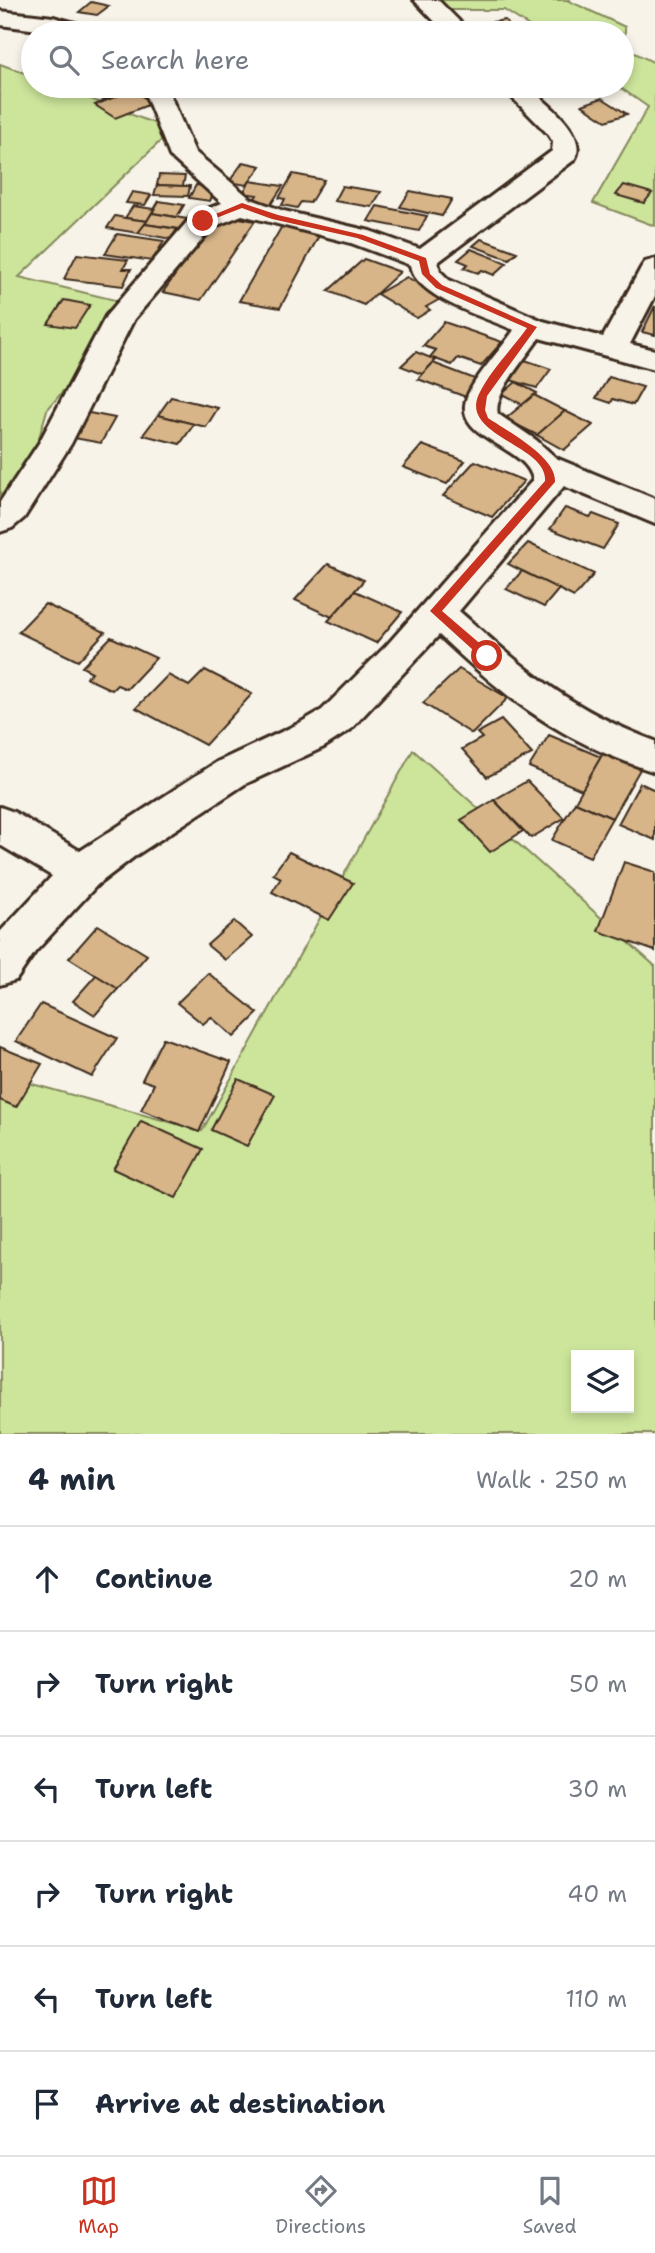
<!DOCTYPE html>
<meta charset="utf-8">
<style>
body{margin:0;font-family:"Shantell Sans",sans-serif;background:#f2f2f3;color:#1f2937}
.controls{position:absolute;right:21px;bottom:21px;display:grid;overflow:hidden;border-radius:0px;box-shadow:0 4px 10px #0003}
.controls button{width:63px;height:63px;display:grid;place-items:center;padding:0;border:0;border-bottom:2px solid #e0e1e3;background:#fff;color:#1f2937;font:35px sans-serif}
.stop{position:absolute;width:21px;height:21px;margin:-16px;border:5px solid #c8321e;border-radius:50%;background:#fff}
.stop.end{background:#c8321e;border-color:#fff;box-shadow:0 2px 7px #0008}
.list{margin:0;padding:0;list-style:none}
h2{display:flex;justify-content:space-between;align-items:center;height:91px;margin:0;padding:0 28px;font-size:30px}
h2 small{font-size:23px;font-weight:400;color:#747a83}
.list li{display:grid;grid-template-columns:46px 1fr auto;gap:21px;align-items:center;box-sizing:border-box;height:105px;padding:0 28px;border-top:2px solid #e0e1e3}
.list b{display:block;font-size:26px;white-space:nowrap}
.list em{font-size:23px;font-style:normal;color:#747a83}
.icon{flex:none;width:38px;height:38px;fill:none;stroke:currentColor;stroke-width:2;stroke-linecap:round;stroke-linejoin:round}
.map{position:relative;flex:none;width:655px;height:1434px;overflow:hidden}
.search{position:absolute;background:#fff;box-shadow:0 4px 10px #0003;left:21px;right:21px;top:21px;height:77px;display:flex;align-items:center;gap:18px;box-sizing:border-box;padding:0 24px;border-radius:38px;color:#747a83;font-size:26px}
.sheet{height:721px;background:#fff}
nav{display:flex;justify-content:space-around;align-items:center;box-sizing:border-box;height:98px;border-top:2px solid #e0e1e3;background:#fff;font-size:19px;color:#747a83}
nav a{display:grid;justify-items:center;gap:4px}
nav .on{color:#c8321e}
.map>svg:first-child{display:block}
.green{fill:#cce59b;stroke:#84885c;stroke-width:2;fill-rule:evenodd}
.building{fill:#d7b589;stroke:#3b2a1e;stroke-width:2}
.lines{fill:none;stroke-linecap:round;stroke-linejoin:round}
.street-casing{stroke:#3b2a1e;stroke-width:6}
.street{fill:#f7f3e8;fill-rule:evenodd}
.route{fill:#c8321e}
</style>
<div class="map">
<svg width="655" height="1434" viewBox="0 0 655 1434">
<rect width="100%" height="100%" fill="#f7f3e8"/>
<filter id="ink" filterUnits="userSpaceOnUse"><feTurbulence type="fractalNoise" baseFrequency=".0143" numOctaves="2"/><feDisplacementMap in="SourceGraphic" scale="14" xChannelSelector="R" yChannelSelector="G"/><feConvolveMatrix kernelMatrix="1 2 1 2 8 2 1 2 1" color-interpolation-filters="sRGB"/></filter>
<g filter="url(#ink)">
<g class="green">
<path d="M435,0H571L569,1L625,27V48L655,63V226L593,203L648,107L618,86H622V33H540L504,10H444Z"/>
<path d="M0,64L33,76V86H57L172,130L19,277L136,305L47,410L21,500L0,514Z"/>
<path d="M413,750L655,966V1434H0V1075L202,1131ZM576,1355H629V1408H576Z"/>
</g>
<g class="building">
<path d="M91,2L109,6L97,15L79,12Z"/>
<path d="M505,20L511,28L486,32L479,24Z"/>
<path d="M103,86H138L103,100L89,91Z"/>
<path d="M132,90L153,103L115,118L95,105Z"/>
<path d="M602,98L627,114L606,121L582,105Z"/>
<path d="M243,162L261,166L247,185L229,182Z"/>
<path d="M293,174L324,180L310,203L301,202L297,208L282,205L285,199L279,198Z"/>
<path d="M159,175L185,176L183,186L157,185Z"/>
<path d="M250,181L283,186L271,204L253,201L257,195L243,193Z"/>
<path d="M157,185L183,186H190L188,196L154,195Z"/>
<path d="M196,185L216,188L210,201L189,198Z"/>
<path d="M624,185L652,193L644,203L616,195Z"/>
<path d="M342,186L381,192L372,207L334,201Z"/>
<path d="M410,191L452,199L442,216L400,207Z"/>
<path d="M132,192L151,195L145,205L126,203Z"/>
<path d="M159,201L184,205L177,217L152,213Z"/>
<path d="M133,206L154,209L147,221L125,218Z"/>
<path d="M377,206L427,216L419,231L368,221Z"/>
<path d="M152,213L193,220L186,230L145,224Z"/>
<path d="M219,214L255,221L201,300L163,292Z"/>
<path d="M115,216L125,218L147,221L138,233L107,228Z"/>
<path d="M145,224L177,229L171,239L138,233Z"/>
<path d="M282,226L321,232L280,308L239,301Z"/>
<path d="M117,234L164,241L152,261L105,254Z"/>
<path d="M481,239L517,252L509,259L473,246Z"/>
<path d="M471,249L507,263L494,275L482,270L478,273L464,268L468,264L458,260Z"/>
<path d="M77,254L128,260L123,269H131L123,286L64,279Z"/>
<path d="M364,259L400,272L364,305L328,291Z"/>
<path d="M407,277L442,298L426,307L430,310L417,318L377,294Z"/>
<path d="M64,300L90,305L75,328L48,324Z"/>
<path d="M655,306V335L642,332Z"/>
<path d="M444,322L502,342L481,366L458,358L452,365L430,357L436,350L423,346Z"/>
<path d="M416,352L436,360L422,374L401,366Z"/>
<path d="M522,359L551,369L537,388L507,379Z"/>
<path d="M433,363L480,381L466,397L418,379Z"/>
<path d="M609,377L643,387L633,405L613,399L611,403L596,398Z"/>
<path d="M516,382L537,393L523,405L502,394Z"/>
<path d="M534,395L565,411L537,435L505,419Z"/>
<path d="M171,397L218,408L206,427L158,415Z"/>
<path d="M565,411L593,425L564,450L537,435Z"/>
<path d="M84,412L115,418L101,443L69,437Z"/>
<path d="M158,415L194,424L180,444L143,435Z"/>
<path d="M422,445L465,461L447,484L403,467Z"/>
<path d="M475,461L524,481L492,517L443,496Z"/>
<path d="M565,508L590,517L593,514L619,524L603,549L550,529Z"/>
<path d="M528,543L594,574L574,597L508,564Z"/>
<path d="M328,564L364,580L332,617L295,600Z"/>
<path d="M522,571L559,589L544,607L506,589Z"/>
<path d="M355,591L402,612L376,643L328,621Z"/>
<path d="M45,604L105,632L78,661L18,632Z"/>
<path d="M111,637L156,658L127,689L117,685L112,690L86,678L92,672L82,667Z"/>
<path d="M459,669L508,698L472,734L423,703Z"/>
<path d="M205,670L252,694L205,745L136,708L168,675L189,686Z"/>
<path d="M501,720L532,754L487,777L462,749L482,738L477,733Z"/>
<path d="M549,735L601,757L582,790L529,767Z"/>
<path d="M606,748L643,764L612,818L575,802Z"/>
<path d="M527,781L564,818L531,838L494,800Z"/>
<path d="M640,783L655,790V840L618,824Z"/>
<path d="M494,800L523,831L490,852L461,820Z"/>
<path d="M575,802L612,818L590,857L552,840Z"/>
<path d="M289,852L353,883L329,920L272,892L281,878L273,874Z"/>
<path d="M624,862L655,872V951L598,931Z"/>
<path d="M234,921L252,937L225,960L207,945Z"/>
<path d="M98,925L147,955L118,989L69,958Z"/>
<path d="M208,973L258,1013L234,1037L211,1017L203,1024L177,1003Z"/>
<path d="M96,975L118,989L95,1015L73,1001Z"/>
<path d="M41,1004L117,1038L92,1077L16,1041Z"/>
<path d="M163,1038L231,1062L199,1132L141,1110L154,1084L142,1080Z"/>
<path d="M0,1047L42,1064L16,1107L0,1100Z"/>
<path d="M238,1079L275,1095L247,1146L211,1130Z"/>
<path d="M141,1121L203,1149L176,1198L113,1169Z"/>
</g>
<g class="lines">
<defs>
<g id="street">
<path d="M414,0H438L471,33H446Z"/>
<path d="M0,11L53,17L93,28L97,33H60L0,25Z"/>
<path d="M142,86H166L195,152L251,199L284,211L370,231L420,249L552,151L553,142L548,134L501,86H527C544,101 591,135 574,160L438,262L440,271L449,280L543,321L603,337L641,268L645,262L655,259V296L630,344L655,350V369L539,338C528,355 492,395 498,414L536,440L556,458L655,499V524L564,486L459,611C526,670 569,709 655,741V772C560,741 510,702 439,635L350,730L324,747L245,784L135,856L97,885L35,952L16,980L0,985V932L52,876L0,845V807L14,812L80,851L217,762L296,725L322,710L387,645L533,480C528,445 451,439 467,397C474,378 502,348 514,330C485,317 416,298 410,265L351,243L242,215L213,227L134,319L71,444L24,518L12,528L0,532V502L39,443L106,316L193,215L222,203L170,156Z"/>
</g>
</defs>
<use href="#street" class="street-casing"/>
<use href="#street" class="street"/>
</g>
</g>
<path class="route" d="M242,203L278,215L363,235L426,258L430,274L442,285L537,327L487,396L485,410L488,418C507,431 557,457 555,482L442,611L491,653V659H483L430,611L545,481C548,445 459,436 479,394C490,371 512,349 527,328L436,288L422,274L419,261L357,238L272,219L242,208L206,222L199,221Z"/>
</svg>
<div class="controls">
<button><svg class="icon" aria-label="layers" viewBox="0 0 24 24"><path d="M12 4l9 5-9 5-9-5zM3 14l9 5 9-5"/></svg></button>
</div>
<div class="stop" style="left:487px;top:656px"></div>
<div class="stop end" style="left:203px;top:221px"></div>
<div class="search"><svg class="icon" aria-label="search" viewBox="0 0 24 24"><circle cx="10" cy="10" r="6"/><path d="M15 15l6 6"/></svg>Search here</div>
</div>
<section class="sheet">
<h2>4 min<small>Walk · 250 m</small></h2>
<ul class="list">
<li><svg class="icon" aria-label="ahead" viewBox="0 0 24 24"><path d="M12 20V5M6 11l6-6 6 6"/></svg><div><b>Continue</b></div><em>20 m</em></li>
<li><svg class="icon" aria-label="right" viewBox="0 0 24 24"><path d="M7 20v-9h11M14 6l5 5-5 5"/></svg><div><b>Turn right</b></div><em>50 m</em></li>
<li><svg class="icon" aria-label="left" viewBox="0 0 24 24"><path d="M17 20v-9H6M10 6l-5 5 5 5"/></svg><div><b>Turn left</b></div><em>30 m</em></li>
<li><svg class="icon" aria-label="right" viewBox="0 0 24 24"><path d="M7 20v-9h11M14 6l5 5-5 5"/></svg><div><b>Turn right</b></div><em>40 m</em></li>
<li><svg class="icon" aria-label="left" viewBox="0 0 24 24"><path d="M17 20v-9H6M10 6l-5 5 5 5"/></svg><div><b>Turn left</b></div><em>110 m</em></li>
<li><svg class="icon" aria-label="arrive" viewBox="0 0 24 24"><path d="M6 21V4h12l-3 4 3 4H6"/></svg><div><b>Arrive at destination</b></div></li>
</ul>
</section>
<nav>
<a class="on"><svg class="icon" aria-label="map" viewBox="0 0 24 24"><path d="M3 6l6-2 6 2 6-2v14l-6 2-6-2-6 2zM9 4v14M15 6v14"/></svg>Map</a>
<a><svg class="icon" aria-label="directions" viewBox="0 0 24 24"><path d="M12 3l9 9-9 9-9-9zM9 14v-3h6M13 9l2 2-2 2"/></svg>Directions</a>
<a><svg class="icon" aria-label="saved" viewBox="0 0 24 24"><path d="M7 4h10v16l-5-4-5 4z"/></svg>Saved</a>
</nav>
